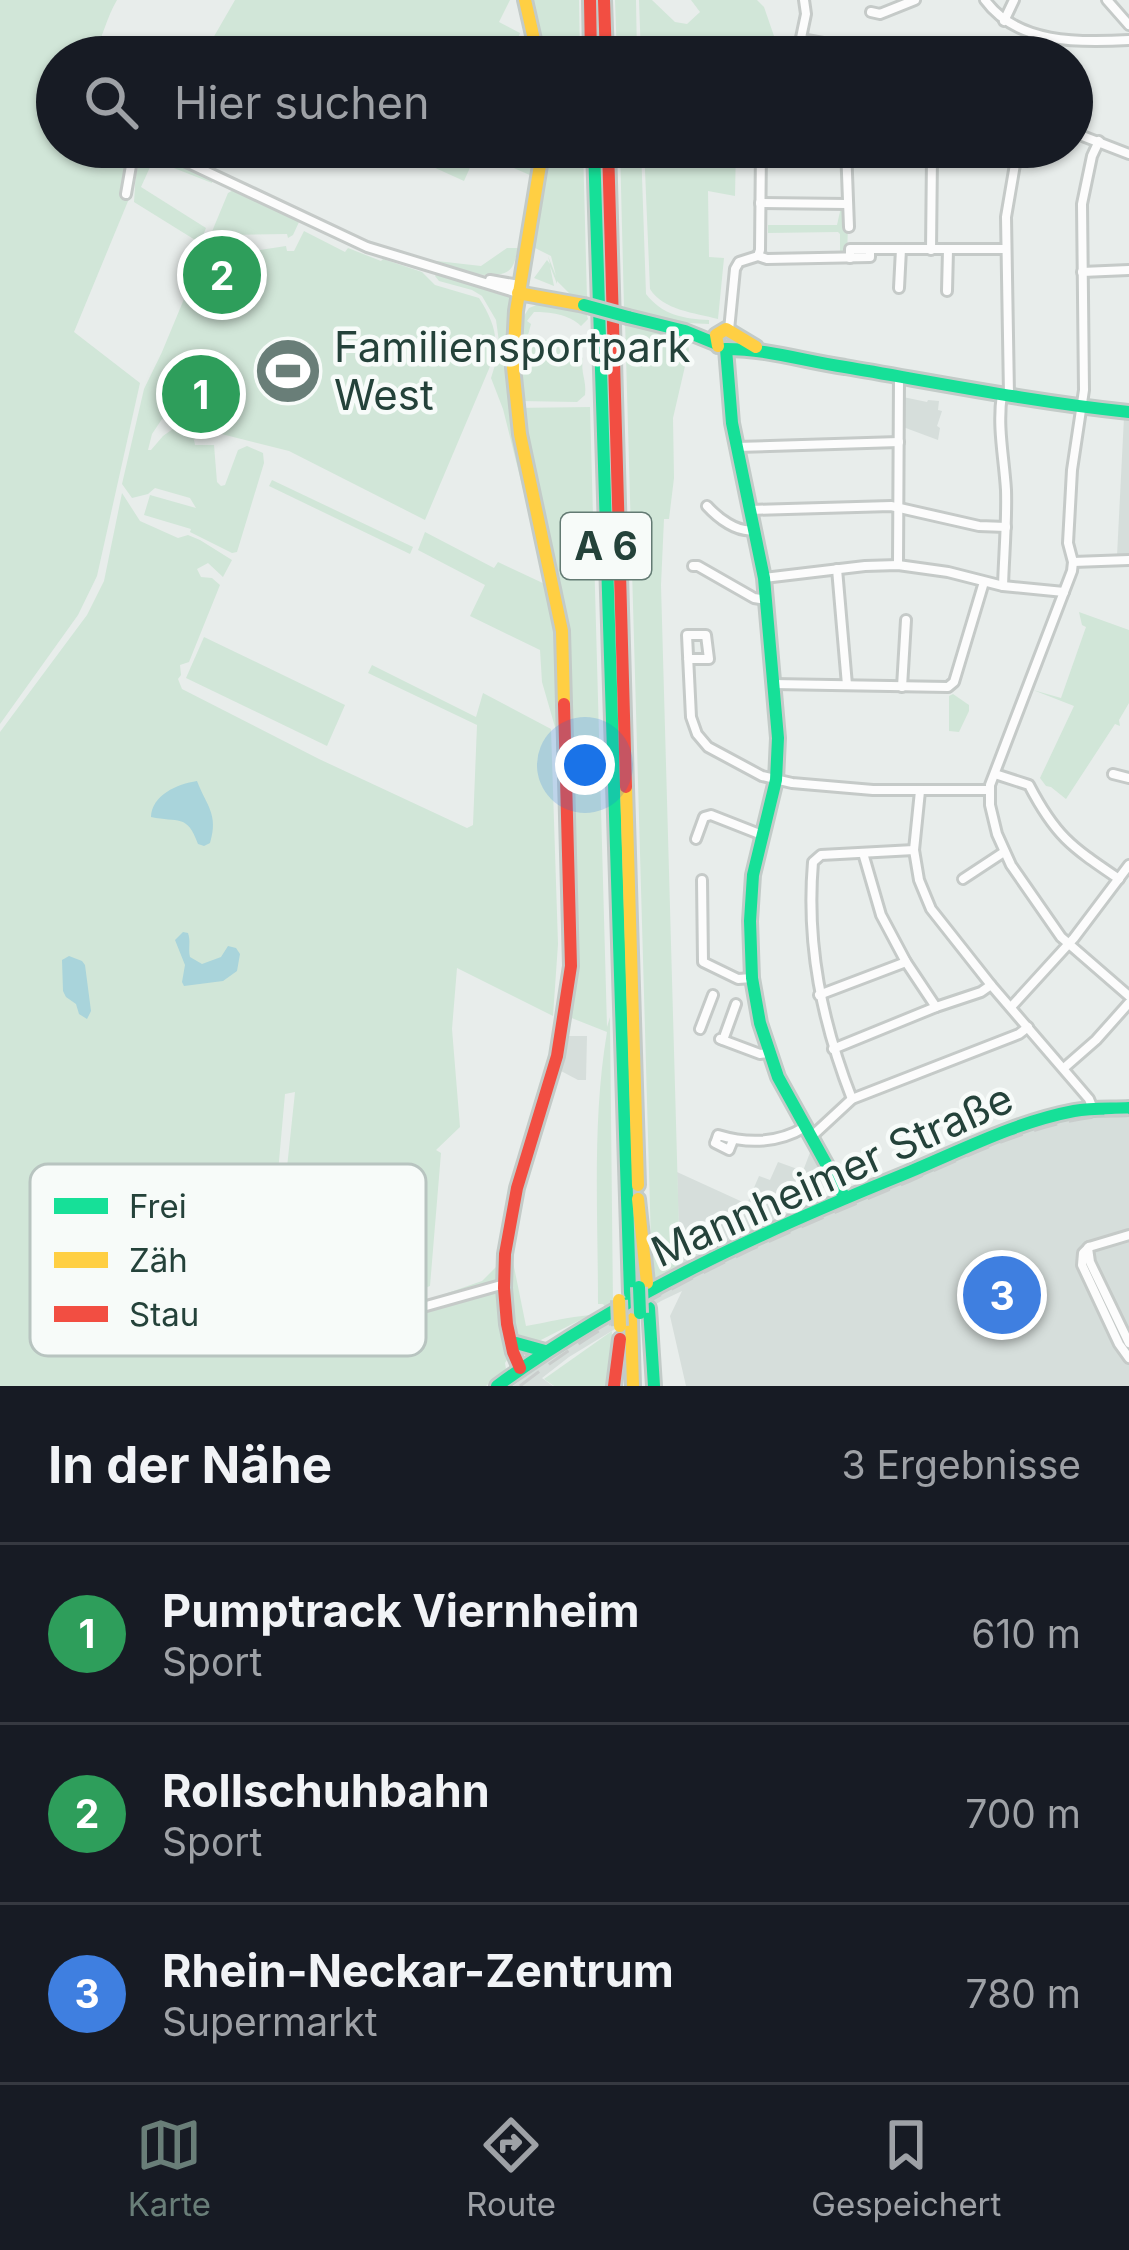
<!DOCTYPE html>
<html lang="de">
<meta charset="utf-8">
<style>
body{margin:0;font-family:Inter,sans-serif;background:#242831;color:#f1f3f6}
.you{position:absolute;left:585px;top:765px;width:42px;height:42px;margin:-30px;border:9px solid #fff;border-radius:50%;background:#1a73e8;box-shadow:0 0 0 18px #1a73e833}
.badge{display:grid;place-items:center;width:78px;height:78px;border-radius:50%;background:#697e78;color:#fff;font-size:39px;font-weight:700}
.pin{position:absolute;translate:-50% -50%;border:6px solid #fff;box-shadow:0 3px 12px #0006}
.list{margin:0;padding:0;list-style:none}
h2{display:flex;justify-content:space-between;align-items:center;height:156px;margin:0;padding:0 48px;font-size:51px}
h2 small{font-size:39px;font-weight:400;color:#9ea1a6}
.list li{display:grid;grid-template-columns:78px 1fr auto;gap:36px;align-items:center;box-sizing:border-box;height:180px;padding:0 48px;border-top:3px solid #363941}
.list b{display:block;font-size:45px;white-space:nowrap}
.list p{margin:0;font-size:39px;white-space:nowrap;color:#9ea1a6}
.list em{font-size:39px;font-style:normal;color:#9ea1a6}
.icon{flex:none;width:66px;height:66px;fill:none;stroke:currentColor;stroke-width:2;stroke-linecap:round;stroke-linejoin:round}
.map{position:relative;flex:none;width:1129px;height:1386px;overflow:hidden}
.search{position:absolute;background:#171b24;box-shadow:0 3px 9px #0004;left:36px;right:36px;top:36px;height:132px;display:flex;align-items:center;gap:30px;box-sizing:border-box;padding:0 42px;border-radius:66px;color:#9ea1a6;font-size:45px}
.sheet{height:696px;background:#171b24}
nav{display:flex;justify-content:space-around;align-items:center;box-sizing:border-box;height:168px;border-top:3px solid #363941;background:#171b24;font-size:33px;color:#9ea1a6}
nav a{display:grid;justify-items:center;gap:6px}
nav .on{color:#697e78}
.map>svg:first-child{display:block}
.built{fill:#d6dedb}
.green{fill:#d1e6d8}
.water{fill:#a9d4db}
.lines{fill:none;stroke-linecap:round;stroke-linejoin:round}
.street-casing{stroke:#c5cac8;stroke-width:14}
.fast-casing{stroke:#c3cbc8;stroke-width:18}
.slow-casing{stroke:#c3cbc8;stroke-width:18}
.jam-casing{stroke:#c3cbc8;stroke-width:18}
.street{stroke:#fcfcfc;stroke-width:8}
.fast{stroke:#16e098;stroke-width:12}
.slow{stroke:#ffcf43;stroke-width:12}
.jam{stroke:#f24e42;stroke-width:12}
.rail{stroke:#c9cdcc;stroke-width:3;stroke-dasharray:24 12;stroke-linecap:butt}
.fast-bridge-casing{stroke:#c3cbc8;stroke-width:18;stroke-linecap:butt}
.slow-bridge-casing{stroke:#c3cbc8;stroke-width:18;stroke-linecap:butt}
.fast-bridge{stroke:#16e098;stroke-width:12}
.slow-bridge{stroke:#ffcf43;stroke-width:12}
.labels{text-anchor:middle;stroke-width:9;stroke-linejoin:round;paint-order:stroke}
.shield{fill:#f7fbf9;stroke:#637a73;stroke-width:3}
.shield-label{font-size:39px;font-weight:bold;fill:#24423a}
.poi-label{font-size:42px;fill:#24423a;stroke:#f7fbf9;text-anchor:start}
.street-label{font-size:42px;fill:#24423a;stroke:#f7fbf9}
.key{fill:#f7fbf9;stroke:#b8c4c0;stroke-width:3}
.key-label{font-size:33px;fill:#24423a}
</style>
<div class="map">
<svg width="1129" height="1386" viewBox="0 0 1129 1386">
<rect width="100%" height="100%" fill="#e8edeb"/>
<g class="built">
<path d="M903,397L927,402L928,400L939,401L938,410L942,411L937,426L940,428L938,440L903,427Z"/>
<path d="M1124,417H1129V556H1117Z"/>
<path d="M569,1036H587L586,1080H578L561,1071Z"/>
<path d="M1104,1113H1129V1386H686L670,1316L682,1291L661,1301L569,1357L542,1378L553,1386H513L552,1357L656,1292L828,1211L1006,1137L1070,1118Z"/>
<path d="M811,1150L825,1184L822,1196L814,1204L680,1266L677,1172L747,1204L759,1176L770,1180L778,1162L803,1171Z"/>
</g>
<g class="green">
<path d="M0,0H117C106,19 103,37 92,57H57V147H124L131,154L126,175L133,189L74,332L140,383L97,576L78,615L0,724Z"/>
<path d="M235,0H510L499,22L520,33L512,57H216L205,52Z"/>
<path d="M531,0H579L580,57H542Z"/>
<path d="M615,0H636L637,57H617Z"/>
<path d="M639,0H652L675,22L687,24L700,12L691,0H757L764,7L774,36L766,57H641Z"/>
<path d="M389,147H536L532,176L477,152L464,181Z"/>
<path d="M547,147H583L587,298L570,294L557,281V284L550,266L554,286L534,278L547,260L550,264L548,256L556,276L551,256L533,247L542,203Z"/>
<path d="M620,147H641L646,294C662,315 684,319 709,320V324L687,323L624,308Z"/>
<path d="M644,147H736L735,196L708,191L709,257L724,258L718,319C695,313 663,310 650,289Z"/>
<path d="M165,156L164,159L208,179L213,178L212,183L156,161L151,165L141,187L206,228L200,243L134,202C137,177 130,155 165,156Z"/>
<path d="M237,188L297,217L299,222L293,235L288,238L287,234L222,235L220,244L222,248L260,250L286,246L287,251H294L304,231L345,252L348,248L381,261L383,259L422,272L435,285L479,298C491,317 499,334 494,357L425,520L289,451L162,419L152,434L148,450H151L163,436L177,426L200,431L194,440L195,445H214L217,482L221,486L225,485L238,450L247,446L263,453L264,463L237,552L232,553L190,532L191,529L144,515L150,495L196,508L190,498L155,488L148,494L132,498L122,484L144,389L162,352L228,193Z"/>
<path d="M841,207L845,209V226L848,227L847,254L840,255V234L838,232L768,233V225H837Z"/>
<path d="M507,248H518C516,254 516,261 512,267C501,284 452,270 435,265L437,261L481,266Z"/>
<path d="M438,272L504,291L509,296L508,360L512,408L590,407L607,1027L610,1017L613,1306L607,1309L603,1304H598C598,1214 592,1120 607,1032L569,1017L557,734L542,682L540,650L470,616L485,585L418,550L425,532L494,568L498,562L547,585L503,409L491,378L500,349L496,320L482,296L472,290L439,281L435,276Z"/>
<path d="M544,302L586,312L588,319L581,326C569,314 549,312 534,312L527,321L531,324L528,335L561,344L559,349L565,351L568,348L583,358C580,372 587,381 585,395L577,402L520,401L518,344L524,316L529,308Z"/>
<path d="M625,321L684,336L689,349L673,418L674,478L669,519H664L661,585L680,1266L654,1279L651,1243Z"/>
<path d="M272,480L413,547L410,554L269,486Z"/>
<path d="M122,493L140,521L178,538L188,535L200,540L232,560L223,577L208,563L197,569L201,577L212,578L220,585L189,662L180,665L181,675L178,679L182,689L319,759L467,828L473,825L477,725L368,673L372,665L476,717L483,693L551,729L558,944L553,1016L457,968L452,1029L460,1127L436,1150L441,1153L430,1286L412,1293L375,1278L367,1285L279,1243L295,1092L285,1094L271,1250L396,1314C412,1313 429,1311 439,1296L482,1281L511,1252L526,1326C548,1322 569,1317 590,1315L533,1344L521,1341L515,1335L506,1337L509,1357L505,1363L506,1369L486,1386H0V732L87,615L104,581Z"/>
<path d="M1079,612L1129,630V703L1119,720L1120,726L1115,724L1066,799L1051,787L1046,786L1040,778L1074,706L1033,690L1061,698L1086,627L1082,625Z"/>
<path d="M204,637L345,705L327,746L186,678Z"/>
<path d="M953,694L969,705V711L959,732L949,731V696Z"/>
<path d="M612,1331L610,1386H554L544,1379Z"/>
</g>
<g class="water">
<path d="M197,781C206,805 219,814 210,843L204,846L198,844C187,813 178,823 151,817C152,795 177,784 197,781Z"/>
<path d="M183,932L188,933C191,941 188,949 190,957L202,964L221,957L228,946L236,948L240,954L237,971L223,981L184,986L182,982L185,965L175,940Z"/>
<path d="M69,956L82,961L85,965L91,1011L87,1019L79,1014L76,1004L66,997L63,991L62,960Z"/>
</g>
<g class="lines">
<defs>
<g id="street">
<path d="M985,0C1017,44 1079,43 1129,40"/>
<path d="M1107,0L1129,25"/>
<path d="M871,12L880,14L915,0"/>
<path d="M1004,21L1014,0"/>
<path d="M801,39L867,51L881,57"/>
<path d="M797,57L806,14L804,0"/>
<path d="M1072,132L1129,154"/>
<path d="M1099,141L1092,156L1082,204L1084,390L1072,470L1068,543L1073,562L1072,571L990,785V805L997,834L1011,865L1061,937L1129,996"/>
<path d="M846,147L849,227"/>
<path d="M760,149L846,150"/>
<path d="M126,194L132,160L151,151L165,152L367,247L518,293"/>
<path d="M760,203L847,204"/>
<path d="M931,250L932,156"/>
<path d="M758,256L760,250L761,147"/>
<path d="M850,258V249H1006"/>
<path d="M1082,272L1129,270"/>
<path d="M490,280L519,285"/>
<path d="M899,288L901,249"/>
<path d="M947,291L948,250"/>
<path d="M729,330L735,269L739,262L758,256L767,259L870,257V249"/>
<path d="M1002,394C997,427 1004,457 1006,490C1007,522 1004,554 1003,586"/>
<path d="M1009,395L1006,217L1018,147"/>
<path d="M736,447L899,442"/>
<path d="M707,506C718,518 737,533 754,530"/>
<path d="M750,510L891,506L979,526L1006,527"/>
<path d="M1073,562L1129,560"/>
<path d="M898,565L899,377"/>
<path d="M693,566H698L754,598L766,600"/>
<path d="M837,569L847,685"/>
<path d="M764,578L865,566L898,565L948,572L1003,586L1064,592"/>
<path d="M688,659H709L706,635H687L691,717L697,734L708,747L762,776L792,783L873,790H989"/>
<path d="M773,684L948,687L954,682L984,582"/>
<path d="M902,687L906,620"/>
<path d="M995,774L1029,785C1056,837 1072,847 1119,879"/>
<path d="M1113,774L1129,778"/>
<path d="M920,791L914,850L919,880L931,909L991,985L1089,1099L1093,1109"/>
<path d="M696,839L704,817L711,815L762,835"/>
<path d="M863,853L881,915L906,962L936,1007"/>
<path d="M963,879L1004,852"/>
<path d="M702,880L703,962L738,979L752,978"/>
<path d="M819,995L906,962"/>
<path d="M1011,1007L1074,938L1129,865"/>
<path d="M700,1029L713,995"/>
<path d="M720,1039L760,1054L769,1053"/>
<path d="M723,1040L736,1004"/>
<path d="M833,1049L936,1007L981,992L991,985"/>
<path d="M1064,1068L1096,1040L1129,1003"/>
<path d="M852,1099C822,1022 806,945 813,862L821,855L914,850"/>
<path d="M811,1137L852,1099L1019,1034L1028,1027"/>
<path d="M716,1141L718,1135C748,1144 777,1144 805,1127"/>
<path d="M715,1143L729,1150L733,1140"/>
<path d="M144,1185L405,1312L501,1285"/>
<path d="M1089,1247L1083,1253L1082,1265L1119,1344L1129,1358"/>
<path d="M1089,1247L1129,1235"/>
<path d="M1088,1248L1090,1262L1129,1343"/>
</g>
<g id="fast">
<path d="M594,147L630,1293"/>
<path d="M628,317L685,331L717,344"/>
<path d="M726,349L732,423L764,578L778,738L776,780L753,875L750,921L752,978L760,1023L778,1077L845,1198"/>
<path d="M726,349C768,349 804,361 845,367C939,383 1034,402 1129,412"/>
<path d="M649,1308L654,1386"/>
<path d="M516,1343L545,1351"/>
<path d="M497,1386C621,1296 761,1232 902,1175C958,1152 1015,1122 1074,1111C1092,1108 1111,1109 1129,1108"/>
</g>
<g id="slow">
<path d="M525,0L538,57"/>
<path d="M543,147L516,311L513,367L520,434L562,631L564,704"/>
<path d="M518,293L584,305"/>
<path d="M718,346L716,335L726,329L756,347"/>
<path d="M626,787L638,1185"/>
<path d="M638,1199L647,1283"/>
<path d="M631,1319L633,1386"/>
</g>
<g id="jam">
<path d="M590,0L591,57"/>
<path d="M604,0L606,57"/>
<path d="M608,147L626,787"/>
<path d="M520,1368L513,1352L507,1324L504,1288L505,1254L517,1188L557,1056L571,966L564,704"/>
<path d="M614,1386L620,1339"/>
</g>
</defs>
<use href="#street" class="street-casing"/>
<use href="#fast" class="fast-casing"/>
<use href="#slow" class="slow-casing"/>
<use href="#jam" class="jam-casing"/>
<use href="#street" class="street"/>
<use href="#fast" class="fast"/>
<use href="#slow" class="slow"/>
<use href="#jam" class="jam"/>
<path class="rail" d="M520,1386C636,1295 775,1237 910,1181C979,1151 1052,1114 1129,1115"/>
<defs>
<g id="fast-bridge">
<path d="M584,305L628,317"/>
<path d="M639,1287L640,1313"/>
</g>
<path id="slow-bridge" d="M619,1300L620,1326"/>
</defs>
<use href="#fast-bridge" class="fast-bridge-casing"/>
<use href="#slow-bridge" class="slow-bridge-casing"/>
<use href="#fast-bridge" class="fast-bridge"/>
<use href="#slow-bridge" class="slow-bridge"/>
</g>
<defs>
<symbol id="stadium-disc" viewBox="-11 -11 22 22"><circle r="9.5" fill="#697e78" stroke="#f7fbf9"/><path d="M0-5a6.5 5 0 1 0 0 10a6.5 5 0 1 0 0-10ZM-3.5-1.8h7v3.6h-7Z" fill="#fff"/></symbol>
</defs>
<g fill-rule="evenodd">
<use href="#stadium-disc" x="250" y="333" width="76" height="76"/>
</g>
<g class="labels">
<rect class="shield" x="561" y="513" width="90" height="66" rx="9"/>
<g class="shield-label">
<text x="606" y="560">A 6</text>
</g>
<g class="poi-label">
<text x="334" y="362">Familiensportpark<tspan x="334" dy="48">West</tspan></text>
</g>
<g class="street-label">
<text transform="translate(832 1175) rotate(-24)" y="15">Mannheimer Straße</text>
</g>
</g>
<rect x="30" y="1164" width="396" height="192" rx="18" class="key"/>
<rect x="54" y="1198" width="54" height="16" fill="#16e098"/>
<rect x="54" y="1252" width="54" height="16" fill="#ffcf43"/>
<rect x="54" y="1306" width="54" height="16" fill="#f24e42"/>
<g class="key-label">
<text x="129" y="1218">Frei</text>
<text x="129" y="1272">Zäh</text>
<text x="129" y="1326">Stau</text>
</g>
</svg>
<div class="you"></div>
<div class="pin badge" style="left:201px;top:394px;background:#2e9e5b">1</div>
<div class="pin badge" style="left:222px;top:275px;background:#2e9e5b">2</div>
<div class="pin badge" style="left:1002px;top:1295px;background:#3f7fe0">3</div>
<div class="search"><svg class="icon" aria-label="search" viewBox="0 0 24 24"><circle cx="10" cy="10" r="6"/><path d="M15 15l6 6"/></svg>Hier suchen</div>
</div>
<section class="sheet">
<h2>In der Nähe<small>3 Ergebnisse</small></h2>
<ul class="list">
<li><span class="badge" style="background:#2e9e5b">1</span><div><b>Pumptrack Viernheim</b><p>Sport</p></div><em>610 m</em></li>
<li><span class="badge" style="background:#2e9e5b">2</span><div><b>Rollschuhbahn</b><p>Sport</p></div><em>700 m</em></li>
<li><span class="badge" style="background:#3f7fe0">3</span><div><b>Rhein-Neckar-Zentrum</b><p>Supermarkt</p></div><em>780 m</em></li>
</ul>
</section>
<nav>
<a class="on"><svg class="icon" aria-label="map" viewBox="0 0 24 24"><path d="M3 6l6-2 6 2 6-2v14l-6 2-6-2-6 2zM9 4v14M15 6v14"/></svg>Karte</a>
<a><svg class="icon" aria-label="directions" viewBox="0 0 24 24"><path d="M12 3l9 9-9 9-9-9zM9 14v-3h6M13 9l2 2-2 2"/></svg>Route</a>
<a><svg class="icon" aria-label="saved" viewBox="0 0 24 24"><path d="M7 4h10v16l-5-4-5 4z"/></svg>Gespeichert</a>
</nav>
